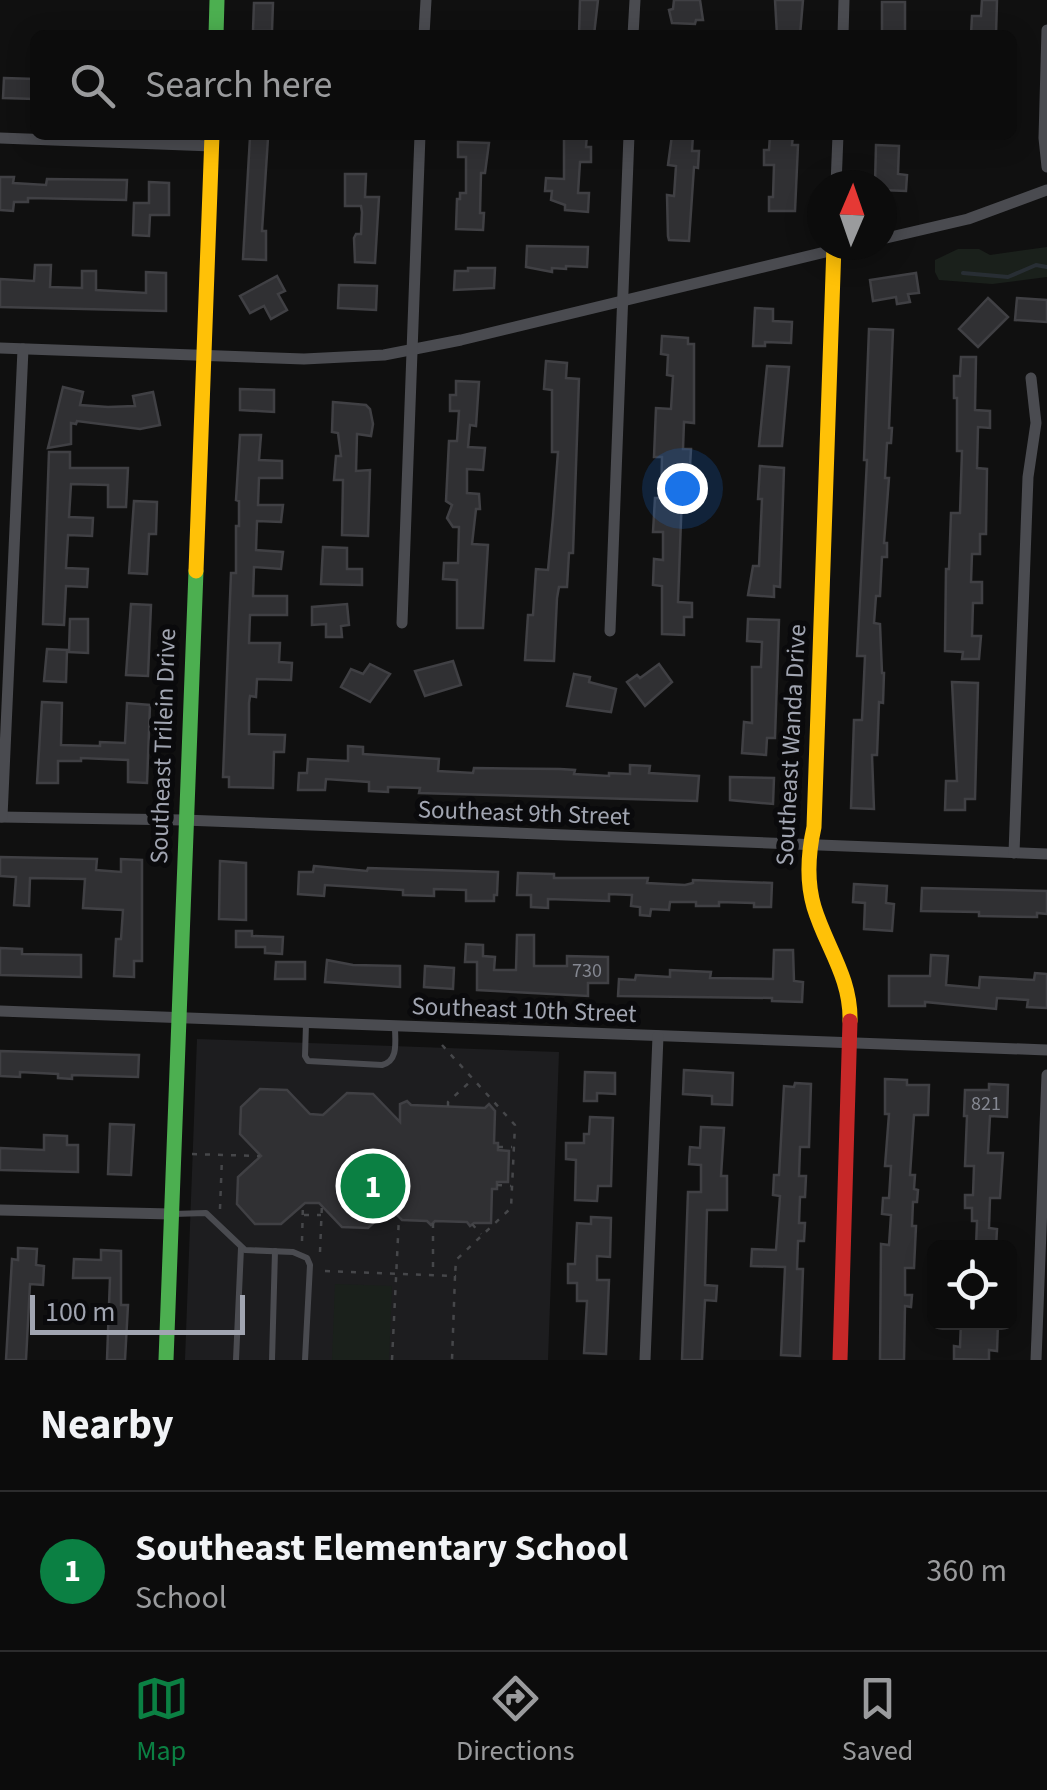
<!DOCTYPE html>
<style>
body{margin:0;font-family:"Source Sans 3",sans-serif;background:#151515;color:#f1f3f6}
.controls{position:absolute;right:30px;bottom:30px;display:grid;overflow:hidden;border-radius:15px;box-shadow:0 5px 25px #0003}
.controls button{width:90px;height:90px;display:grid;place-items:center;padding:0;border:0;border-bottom:2px solid #2c2c2d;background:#0c0c0c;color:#f1f3f6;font:50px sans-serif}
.compass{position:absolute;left:807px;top:170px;width:90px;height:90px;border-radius:50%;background:#0c0c0c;box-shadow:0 5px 25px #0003;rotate:2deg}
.scale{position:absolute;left:30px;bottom:25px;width:215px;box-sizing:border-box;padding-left:10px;border:5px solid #a1a5b1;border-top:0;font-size:28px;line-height:35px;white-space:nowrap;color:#a1a5b1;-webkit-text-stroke:8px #0a0a0c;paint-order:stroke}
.you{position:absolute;left:682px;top:488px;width:35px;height:35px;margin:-25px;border:8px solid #fff;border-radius:50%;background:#1a73e8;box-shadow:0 0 0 15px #1a73e833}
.badge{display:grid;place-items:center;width:65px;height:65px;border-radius:50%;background:#0b8043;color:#fff;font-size:32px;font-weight:700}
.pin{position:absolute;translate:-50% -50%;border:5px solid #fff;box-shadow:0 2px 10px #0006}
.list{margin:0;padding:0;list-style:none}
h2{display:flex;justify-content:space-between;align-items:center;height:130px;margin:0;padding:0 40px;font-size:42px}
h2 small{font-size:32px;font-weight:400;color:#9a9b9d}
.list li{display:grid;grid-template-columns:65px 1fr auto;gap:30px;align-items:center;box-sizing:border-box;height:160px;padding:0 40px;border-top:2px solid #2c2c2d}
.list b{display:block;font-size:38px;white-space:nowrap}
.list p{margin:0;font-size:32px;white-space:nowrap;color:#9a9b9d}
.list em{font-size:32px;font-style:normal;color:#9a9b9d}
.icon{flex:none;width:55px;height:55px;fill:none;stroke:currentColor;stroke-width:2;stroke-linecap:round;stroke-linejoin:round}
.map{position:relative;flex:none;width:1047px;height:1360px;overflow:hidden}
.search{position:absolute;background:#0c0c0c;box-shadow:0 5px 25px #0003;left:30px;right:30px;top:30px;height:110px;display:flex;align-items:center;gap:25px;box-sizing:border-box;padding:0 35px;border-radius:15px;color:#9a9b9d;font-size:38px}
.sheet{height:290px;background:#0c0c0c}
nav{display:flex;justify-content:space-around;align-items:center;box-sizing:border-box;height:140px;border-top:2px solid #2c2c2d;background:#0c0c0c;font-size:28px;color:#9a9b9d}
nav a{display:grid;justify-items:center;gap:5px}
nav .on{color:#0b8043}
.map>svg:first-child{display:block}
.built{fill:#1d1d1f}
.green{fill:#1a201b}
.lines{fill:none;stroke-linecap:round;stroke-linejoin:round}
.stream{stroke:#282e34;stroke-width:4}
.building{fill:#303033;stroke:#404044;stroke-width:2.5}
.path{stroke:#46474a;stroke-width:2.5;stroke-dasharray:5 8;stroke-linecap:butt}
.lane{stroke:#4a4b50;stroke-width:6}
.street{stroke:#4a4b50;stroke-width:11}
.fast{stroke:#4caf50;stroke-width:15}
.slow{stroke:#ffc107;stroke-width:15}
.jam{stroke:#c62828;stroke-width:15}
.labels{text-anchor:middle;stroke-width:10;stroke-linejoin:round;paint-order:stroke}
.number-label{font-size:20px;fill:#858892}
.street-label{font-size:25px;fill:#a1a5b1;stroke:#0a0a0c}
</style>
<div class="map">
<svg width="1047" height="1360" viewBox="0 0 1047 1360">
<rect width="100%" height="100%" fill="#101010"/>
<path class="built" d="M197,1039L559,1052L548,1360H185Z"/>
<g class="green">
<path d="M1047,247V277L992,284L939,280L935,272V260L958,249H979L990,255Z"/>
<path d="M335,1284L392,1286L389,1360H332Z"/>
</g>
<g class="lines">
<path class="stream" d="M963,273L1008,277L1036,265L1047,267"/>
</g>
<g class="building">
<path d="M580,0H598L594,35H579Z"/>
<path d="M674,0H700L703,20H696L695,24L672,23L669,10L673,9Z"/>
<path d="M775,0H803L800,35H777Z"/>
<path d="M982,0H997L996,35H971L972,16H981Z"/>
<rect x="882" y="2" width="23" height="32"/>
<path d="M254,3H273L272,31H253Z"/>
<path d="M4,78L35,79V99L3,98Z"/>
<path d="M564,135H587L586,147H591V162H580L578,193H589L588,212L565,210V205L551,200L552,191H545L546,178L564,179Z"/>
<path d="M672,135H693L692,151H699L698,168L694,167L689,241L669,240L668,236L667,195L674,196L676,166L668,165Z"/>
<path d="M770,135H793L792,145H798L795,211H769V197H773L774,165H764V150H769Z"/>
<path d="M250,137L268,138L262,231H266V260L243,259Z"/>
<path d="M458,142L489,143L485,173H481L480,213H484L483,230L456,229L457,199H460V193H466V157H458Z"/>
<path d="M876,145L899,146L898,174L907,175L906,191L882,190V185H875Z"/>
<path d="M345,174H366L365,197H379L375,263L355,262L354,238L356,234H361L362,212L361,206H345Z"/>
<path d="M0,177H14L13,183L46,185L47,179L127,180L126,200L28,198V202H14L13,211L0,210Z"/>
<path d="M149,182L169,183V215H150L149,236L133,235L134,203H149Z"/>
<path d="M527,246L588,247L587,267L566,266V269L552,268V272L526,267Z"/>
<path d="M35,265H51L50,287L82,288V271H96V290L146,293V272L166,273V311L0,307V279L34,281Z"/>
<path d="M468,268H495L494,288L454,290L455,271H468Z"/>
<path d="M916,273L919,293L908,294L910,302L897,304L896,297L873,301L870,280Z"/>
<path d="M277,276L285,291L278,294L287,310L271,319L264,306L250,313L240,296Z"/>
<path d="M339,285L377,286L376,310L338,308Z"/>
<path d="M988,298L1008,317L978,347L959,329Z"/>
<path d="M1017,298L1047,300V322L1015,320Z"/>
<path d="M755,308L773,309V321L792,322L791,343L765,342V346H753Z"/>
<path d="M869,329L893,330L889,428H892L891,443H887L885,478H889L884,543H887V557H882L880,596H876L874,623L880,624L882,673H884L883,703L879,702L877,755H872L874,809L851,808L854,720H862L865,656H857L867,460H864Z"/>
<path d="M662,336L688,338V344H694V423L684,422L683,449H691L690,466H683L678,602L692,603V617H684V635L662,634V586L653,585L654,559L663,560V532H653L655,498H661L662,457H654L656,408L671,409L673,376L667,375L668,355L661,354Z"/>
<path d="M961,357H976L975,410L990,411V428L978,427L977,468L987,469L986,534H980V554H972L971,582H982V603H973L972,636H981L979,659H962L963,652L945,651L946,569H949L951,513H960L962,451H957V398H954V376H960Z"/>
<path d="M546,361L567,363L566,378L579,379L573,553H569L567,587H559L557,598L554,661L525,660L528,615H533L536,569L548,570L553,517L558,452H552V390L544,389Z"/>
<path d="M767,366L789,367L782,446H759Z"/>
<path d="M456,381L479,382L476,426L470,425L468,447L485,448L483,470L467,469V493L479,494L480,509H476L472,544L488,545L483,628H457V580L443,579L444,563H458L459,527H453L447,518L452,505L446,501L449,441H457L459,411H450V395H456Z"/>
<path d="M63,387L83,392L80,405L108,407L135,406L133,396L153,392L160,425L140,429L77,421L76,424L71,423V444L48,448Z"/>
<path d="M240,389L274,390V412L240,410Z"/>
<path d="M333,402L366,405L370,409L373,424L371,436L357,434L356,471L370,470L368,536L342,535L343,480H334L336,456H341L338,433L332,432Z"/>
<path d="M240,435H261L259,460L282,461V478H259L258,505H283L281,522L257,521L256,550L283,552L281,569L254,567L253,596H287V615H250L249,643H280L279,662L292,663L291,680L257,679L256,697L250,696L249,703V734L285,735L284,752H274L273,788L229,787V777H223L231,573H236V526H239V501L236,500Z"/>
<path d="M49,452H70V468H128L126,507H108V485L71,484L69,517L93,518L92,536L68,535L66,568L88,569L87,587L66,586L64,625L43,624Z"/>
<path d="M760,466L784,468L780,587L774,586V597L748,595L753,566H759L762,499H758Z"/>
<path d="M134,501L157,502L156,534H149L147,574L129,573Z"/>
<path d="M323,547L347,548V569H362V585L321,584Z"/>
<path d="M131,604L151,605L148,676L126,675Z"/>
<path d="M347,604L349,625L341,626L342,637H326V624L312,625V607Z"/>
<path d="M70,619H88V653L69,652Z"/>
<path d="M748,619L779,620L775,738H767L766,755L742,753L744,722L752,723V667H761L762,642L747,641Z"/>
<path d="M47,649L67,650L66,682L44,681Z"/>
<path d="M453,661L461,685L425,696L415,671Z"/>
<path d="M370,664L390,674L370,702L341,687L351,669L363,674Z"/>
<path d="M659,664L672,682L645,706L627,682L637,675L640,678Z"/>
<path d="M574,674L590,677L589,682L616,689L611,712L567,706Z"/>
<path d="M952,682L978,683L975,799H965V810H945L946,781H957Z"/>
<path d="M42,702L62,703L61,745L100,746V742L125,743L127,703L150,705L147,783L128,782V760L81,758V761H58V783H37Z"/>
<path d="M348,746L363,747V754L439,759L438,771L473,773L474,768L560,769L575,770L574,774L609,776V773L630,774V765L650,766L649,773L699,776L697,801L419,793L420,788L388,787V792L369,791V782L326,779L325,790H298L299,773H307L308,759L348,761Z"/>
<path d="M730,777L774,778L773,804L730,800Z"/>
<path d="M0,857L97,859L96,870L121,872V859L142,860V961H134V977L114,976L116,939H121L123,910L83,908L85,879L30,878L29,906L14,905L16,877L0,876Z"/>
<path d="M220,861L246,863V920L219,919Z"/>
<path d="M314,866L367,871L368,868L498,872L497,895H494V901H466V890L434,889V896L403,895V890L325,885L324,896L298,894L299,872H313Z"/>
<path d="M518,873L554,874V878H648L647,883L685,885L693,883V880L772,883L771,907H754V903L719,902V906H696V902H670L669,910L651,909L650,916L640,915V907L631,906L632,895L609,894V901L548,899V908L531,907V895H517Z"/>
<path d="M854,884L887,886L886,903L894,904L892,931L864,929L865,903L853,902Z"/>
<path d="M922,888L1047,891V914L1037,913V917L979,916V912L921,911Z"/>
<path d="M236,931H252V936L283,937L282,954L265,953V947H236Z"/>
<path d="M517,935H534V966H567V956L608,957V983H588V996L477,990V962H465L466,944L483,945V956L495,957L494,970H516Z"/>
<path d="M0,948L22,949V954L81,955V977L0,975Z"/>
<path d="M774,950H793L794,981L803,982L802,1002L772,1001V998L618,996L619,979L635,980L636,975L670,977V970L711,972L710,978L773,979Z"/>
<path d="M931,955L948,956L946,985L979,988L980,977L1034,980L1035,973L1047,974V1008L1027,1007L1028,1000L997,998L996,1009L925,1002V1006H889V976H930Z"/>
<path d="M327,960L353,965L400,966V987L325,982Z"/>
<path d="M276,962H305V979H275Z"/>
<path d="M425,966L454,968L453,989L424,987Z"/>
<path d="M0,1051L139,1055L138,1077L72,1075V1079L58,1078V1074L20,1072V1077L0,1076Z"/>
<path d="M684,1070L733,1073L732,1105L712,1104V1096L683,1094Z"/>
<path d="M585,1072L615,1073V1094L597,1093V1101H584Z"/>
<path d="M885,1079L907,1080V1085H929L928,1115H914L910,1175H915L914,1189L918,1190L917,1202H913L912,1226H916L914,1268H905V1295H912L911,1307L905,1306L904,1360H880L881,1244L889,1245L891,1215L882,1214L883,1198H889L891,1166H885L889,1114H885Z"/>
<path d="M795,1083L811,1084L809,1147H800L799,1176H806L805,1197H800L799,1223H805L804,1241H798L797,1269H803L800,1356L781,1355L785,1267L751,1266L752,1249L776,1250L780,1196L773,1195L774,1175H779L784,1086L794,1087Z"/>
<path d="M989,1084L1008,1085L1007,1117L990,1116L988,1153H1003L1000,1198H990L989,1228L997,1229L996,1248H976L977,1221H972V1208H965V1195H973L974,1166H965L967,1116H964L965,1090H989Z"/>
<path d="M260,1089L287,1090L310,1114L323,1115L347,1093L373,1094L400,1122V1104L407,1101L411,1105L485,1108L489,1104L495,1111L494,1143H498V1150L509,1151L508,1182H497V1189H492L491,1223H474L470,1226L467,1222L435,1221L431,1225L427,1221L402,1220L390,1208L368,1228L342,1227L319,1203H305L281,1224H255L237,1204L238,1177L261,1156L240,1134L241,1107Z"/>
<path d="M590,1117L613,1118L611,1186H598L597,1201L575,1200L576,1160L566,1159V1143H584V1134H589Z"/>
<path d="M110,1124L134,1125L131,1175L108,1174Z"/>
<path d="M701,1127L724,1128L721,1176H727V1210H707L705,1285L717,1286L716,1301L705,1300L702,1360H682L688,1192H701V1165L689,1164L690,1147L700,1148Z"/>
<path d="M44,1135L67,1136V1145H78V1172L0,1170V1148L44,1150Z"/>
<path d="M591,1217L611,1218L610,1257L597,1256V1280H609L606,1354L584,1353L587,1301H577V1283H568V1264H575L577,1223L591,1224Z"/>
<path d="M18,1248L37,1249L36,1265L44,1266L43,1285L30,1284L26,1360H6L12,1259L18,1260Z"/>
<path d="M101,1250L121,1251V1305H128L125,1360H107L110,1278H73L74,1259L101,1260Z"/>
<path d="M961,1322H998L997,1351L989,1350V1360L954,1359V1346L960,1347Z"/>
</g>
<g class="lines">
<g class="path">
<path d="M442,1045L515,1125L511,1208L456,1260L455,1276"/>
<path d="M448,1106V1102L473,1079"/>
<path d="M498,1147H512"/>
<path d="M192,1154L260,1156"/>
<path d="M497,1185L511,1186"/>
<path d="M220,1209L222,1157"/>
<path d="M304,1215H321"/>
<path d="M433,1223V1275"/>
<path d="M472,1224L481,1234"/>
<path d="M302,1241L303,1203"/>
<path d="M320,1252L322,1203"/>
<path d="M325,1271L455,1276L452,1360"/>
<path d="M392,1360L399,1217"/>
</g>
<g class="lane">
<path d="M306,1024L305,1056L308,1061L382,1065C399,1061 395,1041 395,1027"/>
<path d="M173,1214L206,1213L245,1250L293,1252L307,1258L310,1265L305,1360"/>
<path d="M236,1360L241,1248"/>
<path d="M272,1360L275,1251"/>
</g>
<g class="street">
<path d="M1047,30L1044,138L1047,167"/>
<path d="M424,35L426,0"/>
<path d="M633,35L635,0"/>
<path d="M843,35L844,0"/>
<path d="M0,138L212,146"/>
<path d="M836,185L838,135"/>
<path d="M882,239L968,219L1047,190"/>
<path d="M0,348L304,359L384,355L461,340L854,245"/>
<path d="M402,623L420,135"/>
<path d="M610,631L629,135"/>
<path d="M0,817L184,820L1047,854"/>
<path d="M2,817L23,349"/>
<path d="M1014,853L1028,477L1036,423L1031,378"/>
<path d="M0,1011L1047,1050"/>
<path d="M0,1210L171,1214"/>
<path d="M645,1360L658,1036"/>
<path d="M1036,1360L1047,1075"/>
</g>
<g class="fast">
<path d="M216,35L217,0"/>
<path d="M166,1360L196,571"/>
</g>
<g class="slow">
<path d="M834,245L814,827C808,854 806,880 814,907C826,947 851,977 850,1021"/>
<path d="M196,571L212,135"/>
</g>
<path class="jam" d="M840,1360L850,1021"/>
</g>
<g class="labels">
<g class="number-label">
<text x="587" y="977">730</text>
<text x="986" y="1110">821</text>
</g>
<g class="street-label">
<text transform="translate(790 745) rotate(-87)" y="9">Southeast Wanda Drive</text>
<text transform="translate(162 746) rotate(-88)" y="9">Southeast Trilein Drive</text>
<text transform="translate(524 812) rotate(2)" y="9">Southeast 9th Street</text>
<text transform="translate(524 1009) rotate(2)" y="9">Southeast 10th Street</text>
</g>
</g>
</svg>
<div class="controls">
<button><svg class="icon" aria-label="locate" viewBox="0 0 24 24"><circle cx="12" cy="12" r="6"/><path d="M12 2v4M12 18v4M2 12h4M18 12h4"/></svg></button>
</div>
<svg class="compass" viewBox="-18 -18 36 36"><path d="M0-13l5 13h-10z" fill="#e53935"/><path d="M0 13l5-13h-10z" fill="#9a9b9d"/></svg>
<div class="scale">100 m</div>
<div class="you"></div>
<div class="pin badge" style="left:373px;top:1186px">1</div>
<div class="search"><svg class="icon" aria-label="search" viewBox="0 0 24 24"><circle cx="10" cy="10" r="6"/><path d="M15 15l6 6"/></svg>Search here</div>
</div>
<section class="sheet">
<h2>Nearby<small></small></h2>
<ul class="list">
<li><span class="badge">1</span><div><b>Southeast Elementary School</b><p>School</p></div><em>360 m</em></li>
</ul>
</section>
<nav>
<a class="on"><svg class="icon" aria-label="map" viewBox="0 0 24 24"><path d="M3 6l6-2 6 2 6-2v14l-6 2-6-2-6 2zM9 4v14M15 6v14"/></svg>Map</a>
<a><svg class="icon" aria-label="directions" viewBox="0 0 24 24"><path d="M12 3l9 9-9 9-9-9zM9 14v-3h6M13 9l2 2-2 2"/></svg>Directions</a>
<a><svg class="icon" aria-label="saved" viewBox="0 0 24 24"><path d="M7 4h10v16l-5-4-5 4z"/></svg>Saved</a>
</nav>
